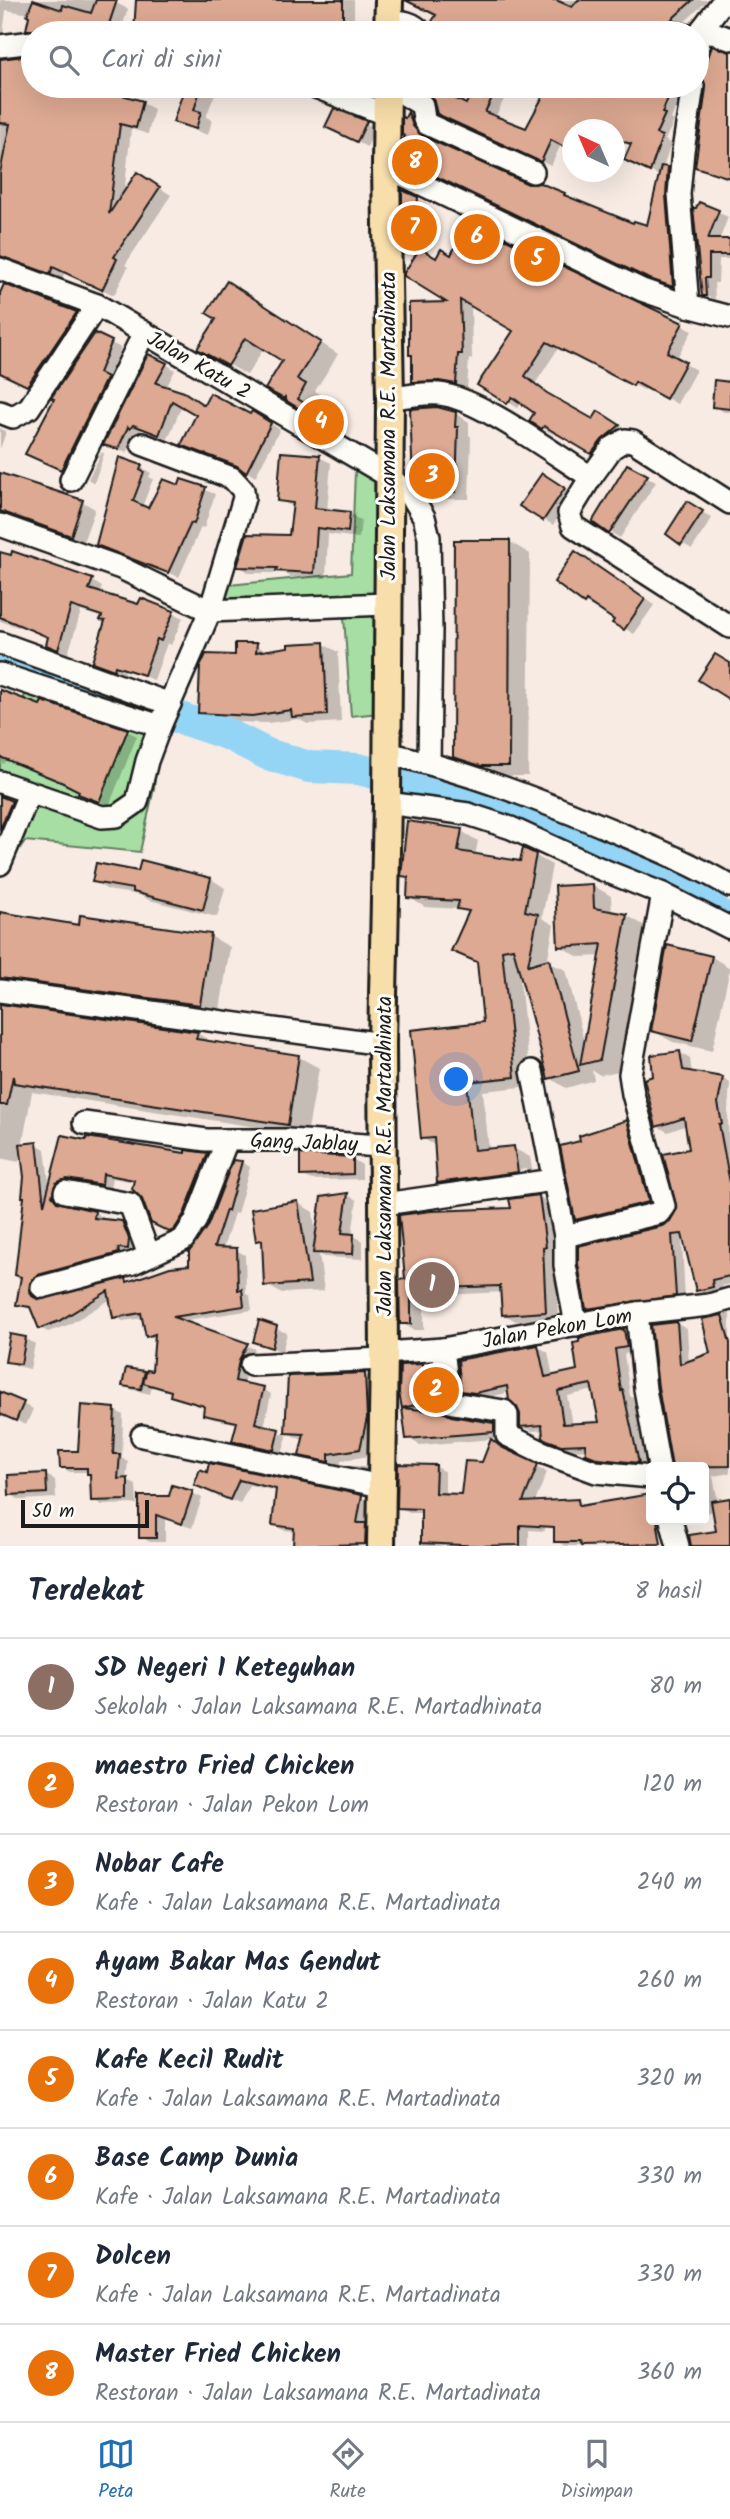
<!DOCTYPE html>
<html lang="id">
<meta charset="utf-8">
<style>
body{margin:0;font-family:Kalam,sans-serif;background:#f6f6f7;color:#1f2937}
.controls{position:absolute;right:21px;bottom:21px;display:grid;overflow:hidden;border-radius:7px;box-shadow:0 7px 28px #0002}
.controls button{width:63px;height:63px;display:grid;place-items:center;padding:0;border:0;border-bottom:2px solid #e0e1e3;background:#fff;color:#1f2937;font:35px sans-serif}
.compass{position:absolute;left:562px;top:119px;width:63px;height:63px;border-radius:50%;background:#fff;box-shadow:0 7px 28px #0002;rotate:316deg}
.scale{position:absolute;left:21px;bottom:18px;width:128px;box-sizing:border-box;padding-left:7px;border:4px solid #1c1c1c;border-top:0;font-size:19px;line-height:24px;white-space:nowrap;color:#1c1c1c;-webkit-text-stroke:5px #fdfcf7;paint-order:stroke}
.you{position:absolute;left:457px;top:1080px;width:24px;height:24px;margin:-18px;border:5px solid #fff;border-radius:50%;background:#1a73e8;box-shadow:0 0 0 10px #1a73e833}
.badge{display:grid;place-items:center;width:46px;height:46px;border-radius:50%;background:#1f6fb2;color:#fff;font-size:23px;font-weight:700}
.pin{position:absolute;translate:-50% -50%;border:4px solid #fff;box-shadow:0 2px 7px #0006}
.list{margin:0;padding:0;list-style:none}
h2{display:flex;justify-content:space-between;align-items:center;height:91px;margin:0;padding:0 28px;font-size:30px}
h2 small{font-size:23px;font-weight:400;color:#747a83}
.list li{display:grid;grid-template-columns:46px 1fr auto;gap:21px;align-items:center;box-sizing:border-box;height:98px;padding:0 28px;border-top:2px solid #e0e1e3}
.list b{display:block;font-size:26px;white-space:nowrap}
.list p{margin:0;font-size:23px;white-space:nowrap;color:#747a83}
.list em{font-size:23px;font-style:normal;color:#747a83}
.icon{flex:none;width:38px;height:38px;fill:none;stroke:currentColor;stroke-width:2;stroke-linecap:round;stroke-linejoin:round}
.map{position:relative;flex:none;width:730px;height:1546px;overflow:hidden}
.search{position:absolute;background:#fff;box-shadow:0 7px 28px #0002;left:21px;right:21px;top:21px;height:77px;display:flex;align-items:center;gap:18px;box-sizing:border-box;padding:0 24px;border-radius:38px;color:#747a83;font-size:26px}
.sheet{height:875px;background:#fff}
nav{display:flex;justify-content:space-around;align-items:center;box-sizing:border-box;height:98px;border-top:2px solid #e0e1e3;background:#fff;font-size:19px;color:#747a83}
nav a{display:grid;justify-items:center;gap:4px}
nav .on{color:#1f6fb2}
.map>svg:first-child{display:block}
.green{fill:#a6dea3;stroke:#617d60;stroke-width:2}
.shadow{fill:#0003;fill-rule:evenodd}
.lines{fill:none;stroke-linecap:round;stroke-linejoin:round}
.river{stroke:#94d5f6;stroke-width:32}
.building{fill:#dda992;stroke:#1c1c1c;stroke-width:2;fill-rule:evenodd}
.minor-casing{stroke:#1c1c1c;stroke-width:26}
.major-casing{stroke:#1c1c1c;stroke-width:32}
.minor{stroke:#fdfcf7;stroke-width:21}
.major{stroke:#f8deab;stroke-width:26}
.labels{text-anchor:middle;stroke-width:6;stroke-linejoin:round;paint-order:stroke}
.street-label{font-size:21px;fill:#1c1c1c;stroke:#fdfcf7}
</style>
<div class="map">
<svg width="730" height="1546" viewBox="0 0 730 1546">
<rect width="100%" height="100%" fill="#f7ebe3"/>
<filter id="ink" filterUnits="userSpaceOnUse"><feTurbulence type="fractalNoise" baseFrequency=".0143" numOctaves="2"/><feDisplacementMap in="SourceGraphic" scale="14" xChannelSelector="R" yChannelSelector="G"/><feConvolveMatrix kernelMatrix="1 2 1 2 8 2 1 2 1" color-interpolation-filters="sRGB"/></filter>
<g filter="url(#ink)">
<g class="green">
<path d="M355,471L381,475L379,713L351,716L344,617L216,621L219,586L351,573Z"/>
<path d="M31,684L160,726L154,788L140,852L25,841L3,872L0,871V743Z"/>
</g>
<g class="shadow">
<path d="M0,0H110L128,9L120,33H36L28,29L30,14L6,10L2,43L0,42Z"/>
<path d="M137,0H354V33H135Z"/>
<path d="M449,0H708L682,24L699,31L697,33H436Z"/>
<path d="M730,53V180L697,166Z"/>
<path d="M0,62H33V86H112L125,93L124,97L142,103L154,109L148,134L131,129L124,195L149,181L171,195L125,265L128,267L114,295L65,272L62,279L18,263L0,264Z"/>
<path d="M186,86H218L206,117L212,120L208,135L187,128L175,121Z"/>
<path d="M347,86H354L371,95Z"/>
<path d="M422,86H451L445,95L466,107L477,86H510L495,118L527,131L544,98L533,90L536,86H675L682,90L671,119L674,121L665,140L671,144L663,168L677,175L682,291L658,282L413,165L407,136L409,114L419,120L422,133L429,141L527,186L540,185L635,226L649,227L660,176L636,165L632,145L614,139V130H572V150L561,144L551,166L448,119L435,97Z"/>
<path d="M335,111L376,128L367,147L337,132Z"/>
<path d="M417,198L427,204V213H414L404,207Z"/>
<path d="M700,204L728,217L719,241H730V259H719L718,283H714L715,299L702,295Z"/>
<path d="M451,257L682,325L692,331L676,359L696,370L677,404L647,387L644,390L559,347L535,384L557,401L594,422L599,414L629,432L603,459L555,431L553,434L531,421L536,413L522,402L518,408L508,402L515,330L471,304L472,359H469L467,389L452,386L425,387L414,381L452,304L436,260Z"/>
<path d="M0,294L76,313L88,320L40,392L0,372Z"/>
<path d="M246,294L338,354L315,391L323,396L316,411L321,415L319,418L268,388L284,361L264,348L247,375L200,348Z"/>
<path d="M111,343L121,348L108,379L116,384L72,474L37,459Z"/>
<path d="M166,364L175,370L166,388L205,407L251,417L253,414L280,429L255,477L242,468L192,449L198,415L182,405L168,439L142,429L140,433L137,431L127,453L106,444Z"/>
<path d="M730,383V412H724L714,406Z"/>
<path d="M455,413L469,422V435L471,437L469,499H440L426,491Z"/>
<path d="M0,428L6,432L0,449Z"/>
<path d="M102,452L104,454L94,483L88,479Z"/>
<path d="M319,457L331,463L327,511L350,514L361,521L359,538L328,534L326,578L290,577L284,573H250L239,566L291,537L294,507L278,500Z"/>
<path d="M628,466L656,482L620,538L594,522Z"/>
<path d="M141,467L151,473L149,477L153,479L142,507L149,510L180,487L182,481L215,494L204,528L201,527L179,577L98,544Z"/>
<path d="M0,473L83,502L95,509L83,542L0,512Z"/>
<path d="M552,480L574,495L553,525L522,506Z"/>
<path d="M688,504L712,518L692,549L682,543Z"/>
<path d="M510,542L530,554L528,776H502L475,768L455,756Z"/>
<path d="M0,553L92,581L102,587L99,594L139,606L173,613L183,618L171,645L167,643L154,680L125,670L124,674L94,661L106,622L103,618L81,611L68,654L48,645L50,637L19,624L18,627L0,621Z"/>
<path d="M585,559L654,605L634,634L615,622L616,620L596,606L595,608L585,603L556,582Z"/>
<path d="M323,644L338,652L341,722L308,724L298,719L267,723L214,721L200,712L237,657L256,645L267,652Z"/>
<path d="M0,690L41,708L43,704L127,731L137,736L109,806L31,768L6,759L4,764L0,762Z"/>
<path d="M0,799L21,808L0,862Z"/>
<path d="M461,831L478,841L475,856L521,863L536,856L552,865L542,918L554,925L547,962L566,970L585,1045L602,956L579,957L560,946L592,885L611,896L612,913L626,915L645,926L619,1071L600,1075L592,1070L594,1080L566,1088L550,1078L521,972H519L531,1086L483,1091L489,1150L513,1148L530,1157L534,1181L455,1192L439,1182L436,1146L422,1138L485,1024L479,964L454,950L470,914L460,909L425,907L408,897L410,879L403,875ZM526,1169L527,1172L452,1183V1179Z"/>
<path d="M142,862L211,879L225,888L217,917L149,900L140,895L108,890L94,882L139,873Z"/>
<path d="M0,914L80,927L210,936L230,947L219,1016L10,993L7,1007L197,1033L214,1043L299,1057L319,1068L307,1135L32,1092L22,1146L36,1144L45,1149L50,1190L87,1142L187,1155H207L215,1160L179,1235L162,1227L135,1182L112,1178L110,1189L77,1183L64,1187L60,1202L63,1205L94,1212L103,1217L102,1221L122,1223L131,1228L137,1244L136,1253L125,1252L127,1257L37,1296L40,1301L126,1280L130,1283L191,1267L234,1162H242L250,1167L237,1214L234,1213L223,1249L236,1250L245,1255L246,1294L250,1296L252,1310L180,1321L255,1349L247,1365L243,1384L263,1389L271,1394L264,1427L287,1436L289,1378L364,1375L377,1382L373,1455L341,1461V1468L314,1462L301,1455L305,1440L300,1439L288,1433L282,1454L242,1445L234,1441L239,1424L213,1419L205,1414L206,1408L180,1400L172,1395L173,1392L152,1386L150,1394L133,1390L124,1385L144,1373L147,1375L153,1373L157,1340L148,1335L144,1318L123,1321L115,1317L111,1299L68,1325L48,1332L40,1328L33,1310L18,1304L23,1278L26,1177L22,1148L19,1162L0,1158Z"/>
<path d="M668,947L712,957L730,968L712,1051L673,1042L653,1031Z"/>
<path d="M680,1053L690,1059L692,1074L722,1078L730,1083L728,1110L730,1284L722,1286L723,1293L707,1296L697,1290L685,1240H682L685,1301L598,1314L588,1308L663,1227L671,1222L679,1209L691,1151L687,1125L668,1132L657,1126L655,1077Z"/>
<path d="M626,1122L636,1128L658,1207L587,1225L577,1219L583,1142Z"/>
<path d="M352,1159L362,1165V1179L312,1180L302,1175Z"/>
<path d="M347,1195L357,1200L352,1235L363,1241V1259L325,1257L319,1254L324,1291L281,1293L266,1285L264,1244L258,1240L298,1203L313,1212L316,1237Z"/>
<path d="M539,1197L552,1204L558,1254H555L558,1319L516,1321L503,1314L502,1292L424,1296V1330H414L401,1323L407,1281Z"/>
<path d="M730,1313V1473L713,1476L718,1502L730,1499V1546L718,1532L715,1511L704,1513V1467H673L677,1324L687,1329L689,1363L712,1354L704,1320Z"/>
<path d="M260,1323L287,1333L282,1352L255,1341Z"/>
<path d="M624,1331L633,1336L636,1352L624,1354L630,1396L633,1398L648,1467L610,1464L588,1453L587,1449L572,1450L555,1443L544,1430L532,1431L522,1426V1414L510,1392L486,1398L473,1396L463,1390L538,1347L548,1352L553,1377L579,1371ZM594,1390L601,1424L572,1425L567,1396Z"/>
<path d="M25,1338L35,1344L30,1369L17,1366L7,1361Z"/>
<path d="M422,1365L437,1374L444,1410L439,1412L450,1418L493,1424L506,1432V1438L420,1445L407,1438L410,1411L404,1407Z"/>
<path d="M0,1394L33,1409L26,1425L0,1413Z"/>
<path d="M115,1410L123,1415L122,1458L128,1461L126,1480L136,1485L137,1504L102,1505L93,1500L92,1475L89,1472H70L61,1467L79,1452Z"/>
<path d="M492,1441L547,1472L535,1502L545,1508V1531L529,1530V1546H423V1513H409L399,1507L435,1466L445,1472V1495L463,1496L483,1464Z"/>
<path d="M346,1466H366L381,1475L356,1472Z"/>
<path d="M201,1472L361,1497L371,1503L367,1526L375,1531V1546H295V1531L283,1530L274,1524L277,1491L249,1485L240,1504L206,1490Z"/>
<path d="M46,1475L55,1480L56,1498L20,1500L10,1494Z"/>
<path d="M192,1493L202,1498L192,1528L165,1519V1542H150L141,1537V1498H170Z"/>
<path d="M651,1496V1520H668L592,1534L594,1546H565L556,1541V1528L551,1525L578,1501L588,1507Z"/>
</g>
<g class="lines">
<g class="river">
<path d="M0,663L163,713"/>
<path d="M177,717L227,734L267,754L309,767L358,769L403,780L493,797L553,830L692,894L730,922"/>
</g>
</g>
<g class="building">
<path d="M33,0L62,10L63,5L91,13L96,0H117L106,33H43L37,30H26L29,16L27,15Z"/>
<path d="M136,0H343V33H134Z"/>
<path d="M405,0H556L572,7L578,0H693L671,20L690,24L688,33H435L431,23L436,15Z"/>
<path d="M712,46L730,52V178L695,167L706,88L702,76Z"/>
<path d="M33,55V86H113L112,92L143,101L136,128L120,124L109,214L137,172L160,187L114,257L117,259L102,290L53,267L50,274L0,256V173L10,124L0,123V59Z"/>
<path d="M185,86L200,91L194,110L201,112L196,129L173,122Z"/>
<path d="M420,86H430L466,104L475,86H498L485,112L526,128L542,98L523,86H673L662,113L665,114L656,134L662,136L650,172L624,160L631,144L614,139V130H585L576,125L564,147L551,140L541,162L437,114L433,98L419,88Z"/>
<path d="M334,108L367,121L357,142L325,127Z"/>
<path d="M408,112L413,126L422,136L528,184L540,183L565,193L564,195L633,223L634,221L647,225L661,166L668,167L666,195L673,287L647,278L402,160V142L405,136L402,135V117L405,118Z"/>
<path d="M402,190L418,197L417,209L402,208Z"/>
<path d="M699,202L719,210L708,239H730L729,255H709V278H705L706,296H702L693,208H696Z"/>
<path d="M468,221L683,323L667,352L686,362L666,399L635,382L633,386L547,342L525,376L547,393L593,419L598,411L620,425L602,440L591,454L544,426L542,429L529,421L534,413L512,397L507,404L477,385L513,331L460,300L462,354H458L456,384L439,381L412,382V355H409V303L446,302L404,276V273L420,248L436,258L441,249L451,255Z"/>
<path d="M227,281L321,342L297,379L306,384L298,399L304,403L300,409L285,400V396L284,399L265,389L282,361L245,338L228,366L197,349L216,319L206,313Z"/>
<path d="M4,284L77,312L27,386L0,373V293Z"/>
<path d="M95,333L112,341L99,373L107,377L61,470L25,454L54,399L51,398Z"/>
<path d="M148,354L167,363L156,383L184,392L204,405L210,393L250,414L252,411L271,423L246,473L237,466L181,445L196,415L172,401L159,435L133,425L130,429L128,427L118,449L103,445Z"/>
<path d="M714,380L730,382V409L712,407Z"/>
<path d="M437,407L456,412L455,427H458L456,492H424L413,481L410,409Z"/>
<path d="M281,452L320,455L315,508L350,512L348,532L317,528L314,573L276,571L277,568L237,567L247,534L289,535L293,503L277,501Z"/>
<path d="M119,457L142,465L140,470L144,472L133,501L148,508L163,479L179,485L181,479L206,487L194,524L191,523L168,573L96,545Z"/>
<path d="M627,464L648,475L609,534L592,522Z"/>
<path d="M0,473L83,500L71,536L0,511Z"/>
<path d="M542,473L565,488L543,521L519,506Z"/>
<path d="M687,501L703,511L681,545L666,534Z"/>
<path d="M454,540H510L509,766H481L453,757Z"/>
<path d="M12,551L93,579L89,589L138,604L141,598L174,611L161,641L157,639L144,675L115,666L114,670L92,662L105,621L100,620L102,616L71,606L58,650L46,645L48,637L0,617V552L11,555Z"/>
<path d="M575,551L645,599L624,630L612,623L614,620L586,601L584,604L554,582Z"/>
<path d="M324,642L327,715L292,717L291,710L252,716L198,713L200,667L206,654L235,655V643H257L256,652L288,647V644Z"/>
<path d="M715,654L730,663V700L698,680Z"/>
<path d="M0,690L40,705L42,701L128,729L99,802L78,794L79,791L61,782L0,757Z"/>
<path d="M0,796L12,801L0,830Z"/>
<path d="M407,821L462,829L458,851L520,861L523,848L536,854L525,911L538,914L528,965L549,959L579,1071L548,1079L513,948L502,950L515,1077L467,1082L474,1150L514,1146L518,1172L437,1183L434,1138L421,1139L411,1030L483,1022L477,962L451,951L469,911L457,909L459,901L407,898L408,877L401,876Z"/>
<path d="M141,860L211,878L203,910L133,892V889L92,882L96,863L138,871Z"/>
<path d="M593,884L594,908L627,914L600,1060L580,1065L602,944L558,947L555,886Z"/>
<path d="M0,912L79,925L80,915L211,934L200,1005L0,978Z"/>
<path d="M667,945L712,956L692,1041L651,1031Z"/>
<path d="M0,1004L198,1032L196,1039L299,1055L288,1125L14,1083L13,1076L7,1105H0Z"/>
<path d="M680,1051L683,1070L723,1077L718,1103L722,1124H719L730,1183V1276L712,1280L713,1287L696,1291L682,1234L672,1235L676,1296L586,1309L578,1264V1246L662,1226L670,1221L677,1209L663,1154L689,1149L684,1118L656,1127L644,1079L653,1076L651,1055Z"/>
<path d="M627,1120L649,1202L575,1220L560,1146L580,1141L579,1136Z"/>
<path d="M62,1135L86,1140L87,1137L185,1153V1150L208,1153L184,1214L174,1230L169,1232L151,1223L142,1199L132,1189L134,1180L103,1174L102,1185L67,1179L56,1183L52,1196L57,1202L95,1211L94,1218L122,1221L129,1239L128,1249L118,1248L119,1253L38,1275L30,1283L29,1290L32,1296L39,1300L126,1278L127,1282L170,1267L189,1265V1252L208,1225L233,1160L242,1161L228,1211L226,1210L214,1247L237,1248L238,1290L242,1289L244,1306L173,1317L248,1343L239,1360L235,1381L264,1387L255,1423L279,1429L274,1450L232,1441L237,1422L203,1415L204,1406L170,1396L171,1391L143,1383L147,1370L152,1371L155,1334L146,1337L141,1313L113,1318L108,1291L59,1321L39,1329L30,1307L16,1305L21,1277L15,1275L24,1197H22L24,1177L20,1144L37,1142L44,1205Z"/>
<path d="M300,1154L353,1157V1174L300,1176Z"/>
<path d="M348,1193L342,1233L354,1234L353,1254L313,1253L321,1197Z"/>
<path d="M539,1195L546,1247L543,1248L546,1312L502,1315L500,1286L411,1289V1324H400L399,1280L405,1279L399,1215L431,1211L511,1208L509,1199Z"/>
<path d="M298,1201L310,1283L264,1286L262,1240L256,1241L251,1209Z"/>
<path d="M722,1315L730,1343V1466L672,1467L658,1387L651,1325L677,1322L680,1364L710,1353L702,1319Z"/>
<path d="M259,1320L277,1326L272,1348L253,1342Z"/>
<path d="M624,1329L627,1347L615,1349L621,1391L623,1390L639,1463L599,1459L586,1454L585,1444L561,1445L547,1440L543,1438L542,1425L520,1427V1414L517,1407L509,1400L507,1386L475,1393L461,1391L458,1360L538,1345L545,1377L577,1370L573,1343L579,1342V1338ZM591,1384L599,1422L563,1424L558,1391Z"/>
<path d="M10,1334L26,1337L21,1364L5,1362Z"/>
<path d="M423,1364L430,1402L402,1408L399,1393L400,1365Z"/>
<path d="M126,1368L145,1371L141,1389L122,1386Z"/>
<path d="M365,1373L367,1418L360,1449L329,1454V1462L299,1456L304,1434L285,1433L288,1376Z"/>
<path d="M0,1392L24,1402L16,1421L0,1414Z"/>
<path d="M81,1405L115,1408L113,1454H120L118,1479L128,1478V1500L91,1501L90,1474H87V1468H60L59,1451H78Z"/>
<path d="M402,1408L443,1412L451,1416L494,1423V1432L406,1439Z"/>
<path d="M491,1439L501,1447L538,1464L523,1502L578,1499L579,1506L651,1494V1520H657L661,1544L581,1546L579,1542H554V1527L520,1525V1545L481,1546L421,1543V1509L397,1508L398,1464L436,1465L435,1493L461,1494L465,1461L482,1462Z"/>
<path d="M209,1463L362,1495L357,1523H366L365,1544L293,1546L294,1528L272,1525L276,1489L239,1480L230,1500L194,1485L200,1469L207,1472Z"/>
<path d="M46,1473L47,1493L9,1495L8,1475Z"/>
<path d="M172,1485L193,1491L182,1524L156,1515V1538H139V1496H169Z"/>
<path d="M730,1498V1546H691L689,1535L716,1531L711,1501Z"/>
</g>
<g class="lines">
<defs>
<g id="minor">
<path d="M388,21C403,21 413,22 422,33"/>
<path d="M702,29L730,39"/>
<path d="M0,46L33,42"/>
<path d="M697,51L702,29L724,0"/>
<path d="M313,86L387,115"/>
<path d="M404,94L422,105L424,119L427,124L533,172"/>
<path d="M386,167L642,290L688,306L730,317"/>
<path d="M0,269L97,305L390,477L414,500L424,517L429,537L431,630L429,763"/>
<path d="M688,306L679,194L683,151L693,86"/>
<path d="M390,399C406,396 422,393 439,394C478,397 555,455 591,477L569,513L573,526L730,627"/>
<path d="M0,412L13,417L29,408L97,305"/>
<path d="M591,477L612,448L625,440L633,441L730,503"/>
<path d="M71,480L144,333"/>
<path d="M0,525L121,568L210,611L387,604"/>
<path d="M0,643L170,704"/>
<path d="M0,674L160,726"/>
<path d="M387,753C466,771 540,800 614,831C654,848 693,864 730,886"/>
<path d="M0,782L102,817L117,816L137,802L147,761L160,726L210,611L244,498L243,490L232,478L142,444"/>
<path d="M387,803L468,814L511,828L596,867L663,894L730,928"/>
<path d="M0,864L29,794"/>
<path d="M0,991L382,1044"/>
<path d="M532,1071L565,1236V1265L576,1325"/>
<path d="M84,1123L206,1140H288L381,1146"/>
<path d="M65,1192L130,1204L149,1255"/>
<path d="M384,1204L553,1180"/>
<path d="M565,1236L659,1213L664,1206L633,1094L630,1074L663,894"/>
<path d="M42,1287L133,1263L183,1240L196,1220L227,1140"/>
<path d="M637,1313L645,1389L659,1467"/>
<path d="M443,1349L449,1399L453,1403L504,1411L507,1415V1435L542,1452L596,1472L651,1477"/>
<path d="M384,1353L443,1349L637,1313L709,1305L730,1299"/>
<path d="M251,1365L383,1359"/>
<path d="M142,1436L381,1486"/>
<path d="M671,1520L678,1546"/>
</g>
<g id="major">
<path d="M388,33L389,0"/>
<path d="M381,1546L384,1353L382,1044L387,803L390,399L386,167L387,86"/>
</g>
</defs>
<use href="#minor" class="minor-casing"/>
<use href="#major" class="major-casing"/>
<use href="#minor" class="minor"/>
<use href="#major" class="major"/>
</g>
</g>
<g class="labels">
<g class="street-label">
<text transform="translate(199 365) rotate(30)" y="7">Jalan Katu 2</text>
<text transform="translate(388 426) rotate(-90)" y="7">Jalan Laksamana R.E. Martadinata</text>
<text transform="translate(304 1142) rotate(2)" y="7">Gang Jablay</text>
<text transform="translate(384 1156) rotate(-90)" y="7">Jalan Laksamana R.E. Martadhinata</text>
<text transform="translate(557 1328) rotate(-10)" y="7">Jalan Pekon Lom</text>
</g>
</g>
</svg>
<div class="controls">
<button><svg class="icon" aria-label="locate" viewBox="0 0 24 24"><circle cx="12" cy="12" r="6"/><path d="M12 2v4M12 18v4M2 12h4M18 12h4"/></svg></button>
</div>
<svg class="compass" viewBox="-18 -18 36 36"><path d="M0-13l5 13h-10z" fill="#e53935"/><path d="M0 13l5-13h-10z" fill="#747a83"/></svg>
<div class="scale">50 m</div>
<div class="you"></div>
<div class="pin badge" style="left:432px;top:1285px;background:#8d6e63">1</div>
<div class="pin badge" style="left:436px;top:1390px;background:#e8710a">2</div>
<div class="pin badge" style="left:432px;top:476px;background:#e8710a">3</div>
<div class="pin badge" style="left:321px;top:422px;background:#e8710a">4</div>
<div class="pin badge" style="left:537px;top:259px;background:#e8710a">5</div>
<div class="pin badge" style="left:477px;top:237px;background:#e8710a">6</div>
<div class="pin badge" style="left:414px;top:228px;background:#e8710a">7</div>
<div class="pin badge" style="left:415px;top:162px;background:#e8710a">8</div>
<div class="search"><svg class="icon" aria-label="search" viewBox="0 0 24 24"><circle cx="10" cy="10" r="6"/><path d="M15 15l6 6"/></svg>Cari di sini</div>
</div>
<section class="sheet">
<h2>Terdekat<small>8 hasil</small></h2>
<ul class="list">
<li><span class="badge" style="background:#8d6e63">1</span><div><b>SD Negeri 1 Keteguhan</b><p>Sekolah · Jalan Laksamana R.E. Martadhinata</p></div><em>80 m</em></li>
<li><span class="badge" style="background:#e8710a">2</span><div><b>maestro Fried Chicken</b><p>Restoran · Jalan Pekon Lom</p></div><em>120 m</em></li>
<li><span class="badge" style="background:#e8710a">3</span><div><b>Nobar Cafe</b><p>Kafe · Jalan Laksamana R.E. Martadinata</p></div><em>240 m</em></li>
<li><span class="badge" style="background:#e8710a">4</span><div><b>Ayam Bakar Mas Gendut</b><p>Restoran · Jalan Katu 2</p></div><em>260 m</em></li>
<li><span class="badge" style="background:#e8710a">5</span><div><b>Kafe Kecil Rudit</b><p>Kafe · Jalan Laksamana R.E. Martadinata</p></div><em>320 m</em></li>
<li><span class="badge" style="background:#e8710a">6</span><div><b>Base Camp Dunia</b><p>Kafe · Jalan Laksamana R.E. Martadinata</p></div><em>330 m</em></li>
<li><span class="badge" style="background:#e8710a">7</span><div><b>Dolcen</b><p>Kafe · Jalan Laksamana R.E. Martadinata</p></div><em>330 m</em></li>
<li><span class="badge" style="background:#e8710a">8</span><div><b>Master Fried Chicken</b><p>Restoran · Jalan Laksamana R.E. Martadinata</p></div><em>360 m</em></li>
</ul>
</section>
<nav>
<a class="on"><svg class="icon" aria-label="map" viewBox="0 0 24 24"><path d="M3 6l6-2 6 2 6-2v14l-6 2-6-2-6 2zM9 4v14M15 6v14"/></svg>Peta</a>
<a><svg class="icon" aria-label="directions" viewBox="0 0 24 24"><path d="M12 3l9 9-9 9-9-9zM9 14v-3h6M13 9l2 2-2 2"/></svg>Rute</a>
<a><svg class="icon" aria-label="saved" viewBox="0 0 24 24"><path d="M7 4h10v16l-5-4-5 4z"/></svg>Disimpan</a>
</nav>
